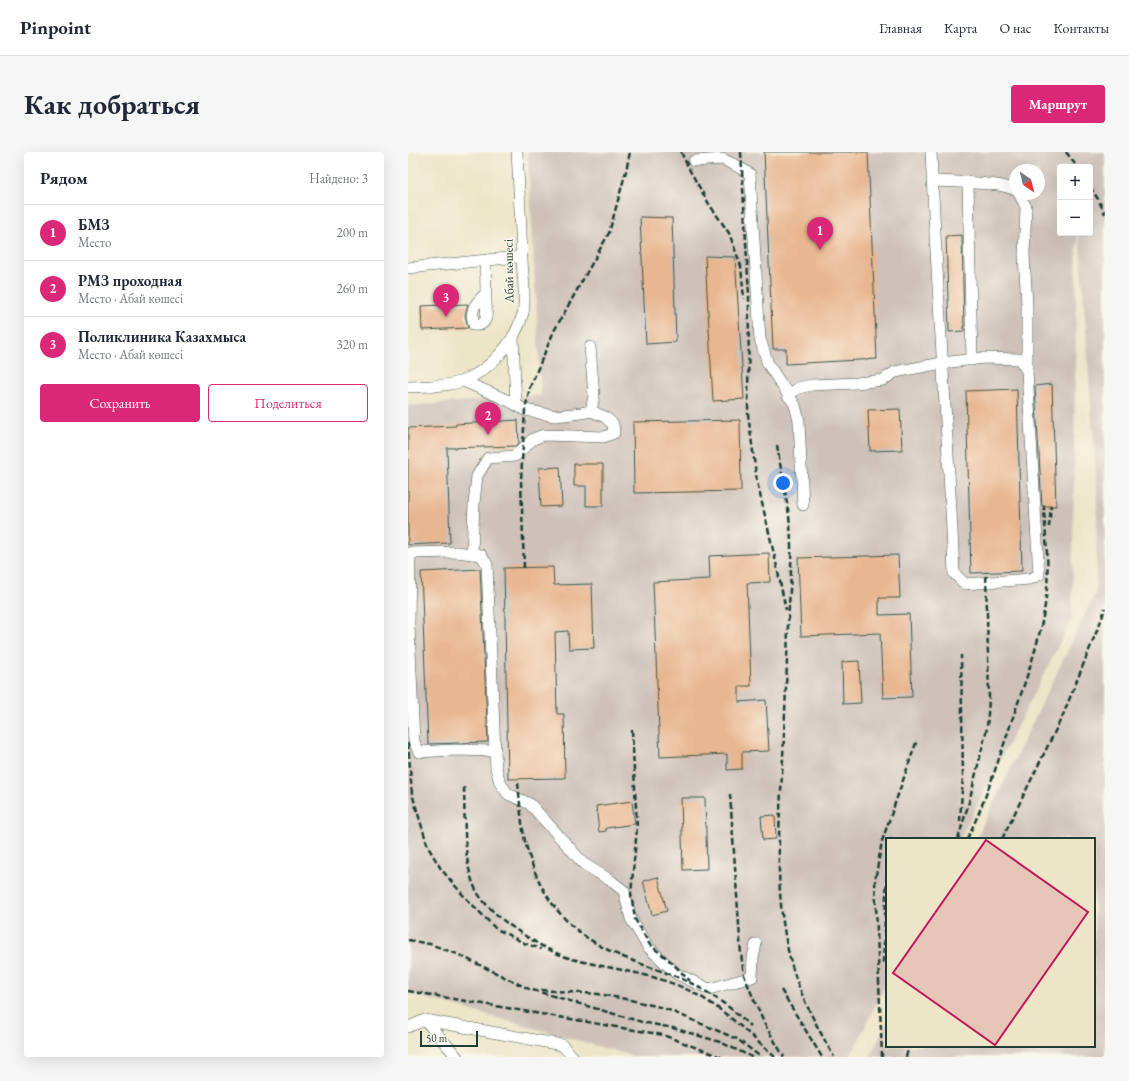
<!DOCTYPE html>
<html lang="ru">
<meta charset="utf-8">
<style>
body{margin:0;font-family:"EB Garamond",serif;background:#f6f6f7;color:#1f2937}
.controls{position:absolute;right:12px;top:12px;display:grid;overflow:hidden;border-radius:4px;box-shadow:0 4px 16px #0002}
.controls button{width:36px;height:36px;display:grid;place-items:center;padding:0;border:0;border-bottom:1px solid #e0e1e3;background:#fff;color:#1f2937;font:20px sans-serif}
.compass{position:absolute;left:601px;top:12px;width:36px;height:36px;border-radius:50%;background:#fff;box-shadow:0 4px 16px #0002;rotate:145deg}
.scale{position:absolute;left:12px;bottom:10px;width:58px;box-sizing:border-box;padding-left:4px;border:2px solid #1f3d34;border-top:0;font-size:11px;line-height:14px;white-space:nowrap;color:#1f3d34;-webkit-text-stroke:3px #fbf7ec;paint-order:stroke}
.you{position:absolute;left:375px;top:331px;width:14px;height:14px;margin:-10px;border:3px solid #fff;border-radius:50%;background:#1a73e8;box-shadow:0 0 0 6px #1a73e833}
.badge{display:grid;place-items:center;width:26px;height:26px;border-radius:50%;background:#db2777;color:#fff;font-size:13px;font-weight:700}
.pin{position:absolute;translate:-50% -33px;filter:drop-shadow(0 1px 2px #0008)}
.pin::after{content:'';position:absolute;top:21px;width:14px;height:12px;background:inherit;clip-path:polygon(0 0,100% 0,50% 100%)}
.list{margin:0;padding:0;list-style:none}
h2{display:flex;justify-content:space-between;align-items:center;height:52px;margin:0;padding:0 16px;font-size:17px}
h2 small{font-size:13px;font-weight:400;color:#747a83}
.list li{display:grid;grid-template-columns:26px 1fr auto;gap:12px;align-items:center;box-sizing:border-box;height:56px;padding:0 16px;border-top:1px solid #e0e1e3}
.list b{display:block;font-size:15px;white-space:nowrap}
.list p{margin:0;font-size:13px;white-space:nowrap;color:#747a83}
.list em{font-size:13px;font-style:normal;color:#747a83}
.actions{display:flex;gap:8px;padding:12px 16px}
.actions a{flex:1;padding:9px 0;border:1px solid #db2777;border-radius:4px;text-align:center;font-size:14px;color:#db2777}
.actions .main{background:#db2777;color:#fff}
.map{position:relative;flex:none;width:697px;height:905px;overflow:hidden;border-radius:4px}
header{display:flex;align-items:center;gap:24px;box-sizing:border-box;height:56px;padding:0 20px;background:#fff;border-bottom:1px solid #e0e1e3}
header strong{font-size:19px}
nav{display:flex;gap:22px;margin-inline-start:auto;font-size:14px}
.intro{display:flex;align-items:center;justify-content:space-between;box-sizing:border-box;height:96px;padding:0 24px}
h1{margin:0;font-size:28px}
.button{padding:10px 18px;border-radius:4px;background:#db2777;color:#fff;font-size:14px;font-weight:700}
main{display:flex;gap:24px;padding:0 24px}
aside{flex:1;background:#fff;border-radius:4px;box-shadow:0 4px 16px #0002}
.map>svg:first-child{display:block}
.industrial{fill:#cec1ba;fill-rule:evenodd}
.building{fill:#e8b68f}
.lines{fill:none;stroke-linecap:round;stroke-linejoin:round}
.minor-casing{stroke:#3e564a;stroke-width:12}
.minor{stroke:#fff;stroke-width:11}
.rail{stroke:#1f3d34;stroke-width:2.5;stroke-dasharray:6 3;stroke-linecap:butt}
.labels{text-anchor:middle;stroke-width:3;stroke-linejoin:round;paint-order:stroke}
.street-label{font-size:13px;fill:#1f3d34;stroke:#fbf7ec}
.view{fill:#c2185b;fill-opacity:0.15;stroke:#c2185b;stroke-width:2}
.inset-edge{fill:none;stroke:#1f3d34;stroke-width:2}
</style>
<header>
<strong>Pinpoint</strong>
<nav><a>Главная</a><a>Карта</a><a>О нас</a><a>Контакты</a></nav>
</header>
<div class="intro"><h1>Как добраться</h1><a class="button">Маршрут</a></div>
<main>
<aside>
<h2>Рядом<small>Найдено: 3</small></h2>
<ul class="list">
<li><span class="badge">1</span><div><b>БМЗ</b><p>Место</p></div><em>200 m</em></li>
<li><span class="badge">2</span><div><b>РМЗ проходная</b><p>Место · Абай көшесі</p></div><em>260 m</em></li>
<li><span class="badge">3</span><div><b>Поликлиника Казахмыса</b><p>Место · Абай көшесі</p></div><em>320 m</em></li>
</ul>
<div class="actions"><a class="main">Сохранить</a><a>Поделиться</a></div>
</aside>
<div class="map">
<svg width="697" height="905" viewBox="0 0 697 905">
<rect width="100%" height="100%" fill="#fbf7ec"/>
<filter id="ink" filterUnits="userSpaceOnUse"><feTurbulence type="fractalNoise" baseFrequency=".025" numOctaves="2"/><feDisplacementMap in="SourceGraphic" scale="8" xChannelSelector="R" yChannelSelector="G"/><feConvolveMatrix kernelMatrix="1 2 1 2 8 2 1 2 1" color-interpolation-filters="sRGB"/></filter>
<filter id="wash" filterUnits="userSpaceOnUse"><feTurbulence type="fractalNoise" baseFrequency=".012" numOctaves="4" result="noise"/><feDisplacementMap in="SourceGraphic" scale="16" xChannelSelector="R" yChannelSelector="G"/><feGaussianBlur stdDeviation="0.9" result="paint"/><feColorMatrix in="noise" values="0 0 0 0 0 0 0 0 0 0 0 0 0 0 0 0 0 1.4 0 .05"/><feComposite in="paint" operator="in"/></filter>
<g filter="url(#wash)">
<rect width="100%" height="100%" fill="#ede5c7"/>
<path class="industrial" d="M120,0H697V905H462L479,870V894H686V687H568L688,440L689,338L671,81H682V15H652V81H669L664,467L552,687H479V831L442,905H229L0,841V254L133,243ZM607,18H631V42H607Z"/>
<g id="blocks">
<g class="building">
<path d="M356,0H460L469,207L378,212V197H365Z"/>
<path d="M232,65L264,66L268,190L238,192Z"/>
<path d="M554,83L556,179L541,180L538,84Z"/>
<path d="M297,104L327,105L336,247L305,249Z"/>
<path d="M60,152L57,163L60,176L14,178L13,154Z"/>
<path d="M644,232L648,354H634L627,234Z"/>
<path d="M609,237L614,419L563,421L558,239Z"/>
<path d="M492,257L494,298L462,299L460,258Z"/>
<path d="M110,268L111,291L108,294L39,296L42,391L0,393V276L48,274V272Z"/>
<path d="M332,268L333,339L226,341L225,270Z"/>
<path d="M166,312H195V354H178V334H166Z"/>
<path d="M152,315L154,354L133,355L131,316Z"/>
<path d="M361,401L362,430L339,431L343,534H331V550L358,548L361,599L334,600V617L319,618V602L252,605L245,430L302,427L301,404Z"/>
<path d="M490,403L492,446H471V463L501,462L504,545L475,546L472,481L393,484L390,406Z"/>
<path d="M145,415L146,433L184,432L186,496L161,497L160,479L147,480L149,562H156L157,626L100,627L96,416Z"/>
<path d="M72,417L80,590L20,592L13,420Z"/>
<path d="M451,509L453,551L435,552L434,510Z"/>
<path d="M273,646H297L299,717L275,718Z"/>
<path d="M224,649L227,672L198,676V679L191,680L188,654Z"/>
<path d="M367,663L368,687L355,688L353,664Z"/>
<path d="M250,725L259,759L244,763L235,729Z"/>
</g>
</g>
</g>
<g filter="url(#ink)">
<use href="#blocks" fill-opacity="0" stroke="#3e564a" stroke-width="1"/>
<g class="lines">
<defs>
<g id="minor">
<path d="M286,9L314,7L327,13L342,22L352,187L360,212L387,253L391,269L395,353"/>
<path d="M524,29C541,30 595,30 607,38"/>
<path d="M560,31L564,208"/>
<path d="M611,42L618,55L616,103L619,153V219"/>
<path d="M0,116L80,108"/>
<path d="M78,141C68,151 61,157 66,173C71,174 76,172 78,166C79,161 78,155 78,150C78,136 78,123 77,110L80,108L108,105"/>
<path d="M105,185L108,253"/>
<path d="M55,229L99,248L117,258L147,264L173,261L183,259L186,244L182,195"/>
<path d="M0,235C17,234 38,235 54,229C82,219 108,189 115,161C118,148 115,123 114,109C113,73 111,36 109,0"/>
<path d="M380,244L390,236L404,233L449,231L475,228L487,220L534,211L576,206L611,207L619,219L631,423L622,427L557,432L546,421C540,280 529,140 523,0"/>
<path d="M0,401H2L1,474L6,590L11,600L45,598L87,599L88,616L92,631L100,642L122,652L176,712L202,728L216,739L223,767L240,795L269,822L301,837L344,825L345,806L348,792"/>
<path d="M2,401L48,400L73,403L79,412L87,599"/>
<path d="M64,402L66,351L69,324L80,306L107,304L125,287L136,283L196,285L206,281L205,272L197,265L183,259"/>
<path d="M17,868L49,905"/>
<path d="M0,875L17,868L154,893L165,905"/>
</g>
</defs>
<use href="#minor" class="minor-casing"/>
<use href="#minor" class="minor"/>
<g class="rail">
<path d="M273,0L281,17L301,52L321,81L333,114L336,147"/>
<path d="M333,0L341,144L340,262L349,330L367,406L378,458"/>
<path d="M658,0L669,15"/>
<path d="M682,35L690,47L697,62"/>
<path d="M369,293C374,327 383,360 383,395C384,421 381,447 380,473C379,517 377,561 375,605C371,674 365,746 384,814C393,846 410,876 426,905"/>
<path d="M641,375L643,354"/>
<path d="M116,416L113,328L117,258L122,235L146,179L201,81L218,19L222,0"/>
<path d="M224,578L229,676L223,742L227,767L242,793L261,808L282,829"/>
<path d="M0,591L4,642L20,695L33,717L55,743L87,776L116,791L133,797"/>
<path d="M110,631C112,650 113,670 117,689C132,750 164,786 223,808C240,815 258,820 274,827C299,838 323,855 342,874"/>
<path d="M56,635C57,663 55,704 65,731C70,746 83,758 95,768C113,782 139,799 161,806C199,817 241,820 278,837C315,855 337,879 367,905"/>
<path d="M322,642L333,802L336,823L346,848L356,871L376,905"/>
<path d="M552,669L555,624L553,503"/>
<path d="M483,687V686"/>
<path d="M550,687L561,650L579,576L581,547L578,420"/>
<path d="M559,687C577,650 590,610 603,571C618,527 635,483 639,436C641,409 637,381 636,354"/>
<path d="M594,687L655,563L694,466L697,456"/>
<path d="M0,788L22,792L49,802L121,837L234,870L265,876L312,890L344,905"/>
<path d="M475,811L479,723"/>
<path d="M133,838L190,842L218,847L256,856L329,887L353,905"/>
<path d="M373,838L414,905"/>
<path d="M0,839L255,883L313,905"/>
<path d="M474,905L467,729L474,689L509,588"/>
<path d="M498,905L501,894"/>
</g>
</g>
</g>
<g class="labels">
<g class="street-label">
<text transform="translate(100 119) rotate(-91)" y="5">Абай көшесі</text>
</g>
</g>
<g transform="translate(478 686)">
<rect width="209" height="209" fill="#ede5c7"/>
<path class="view" d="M100,2L202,74L109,207L7,135Z"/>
<rect width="209" height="209" class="inset-edge"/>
</g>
</svg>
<div class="controls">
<button>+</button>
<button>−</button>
</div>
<svg class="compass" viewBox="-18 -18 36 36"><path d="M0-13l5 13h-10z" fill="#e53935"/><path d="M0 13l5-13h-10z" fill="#747a83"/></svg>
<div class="scale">50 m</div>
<div class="you"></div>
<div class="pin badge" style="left:412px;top:98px">1</div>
<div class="pin badge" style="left:80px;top:283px">2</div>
<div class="pin badge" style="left:38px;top:165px">3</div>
</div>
</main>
